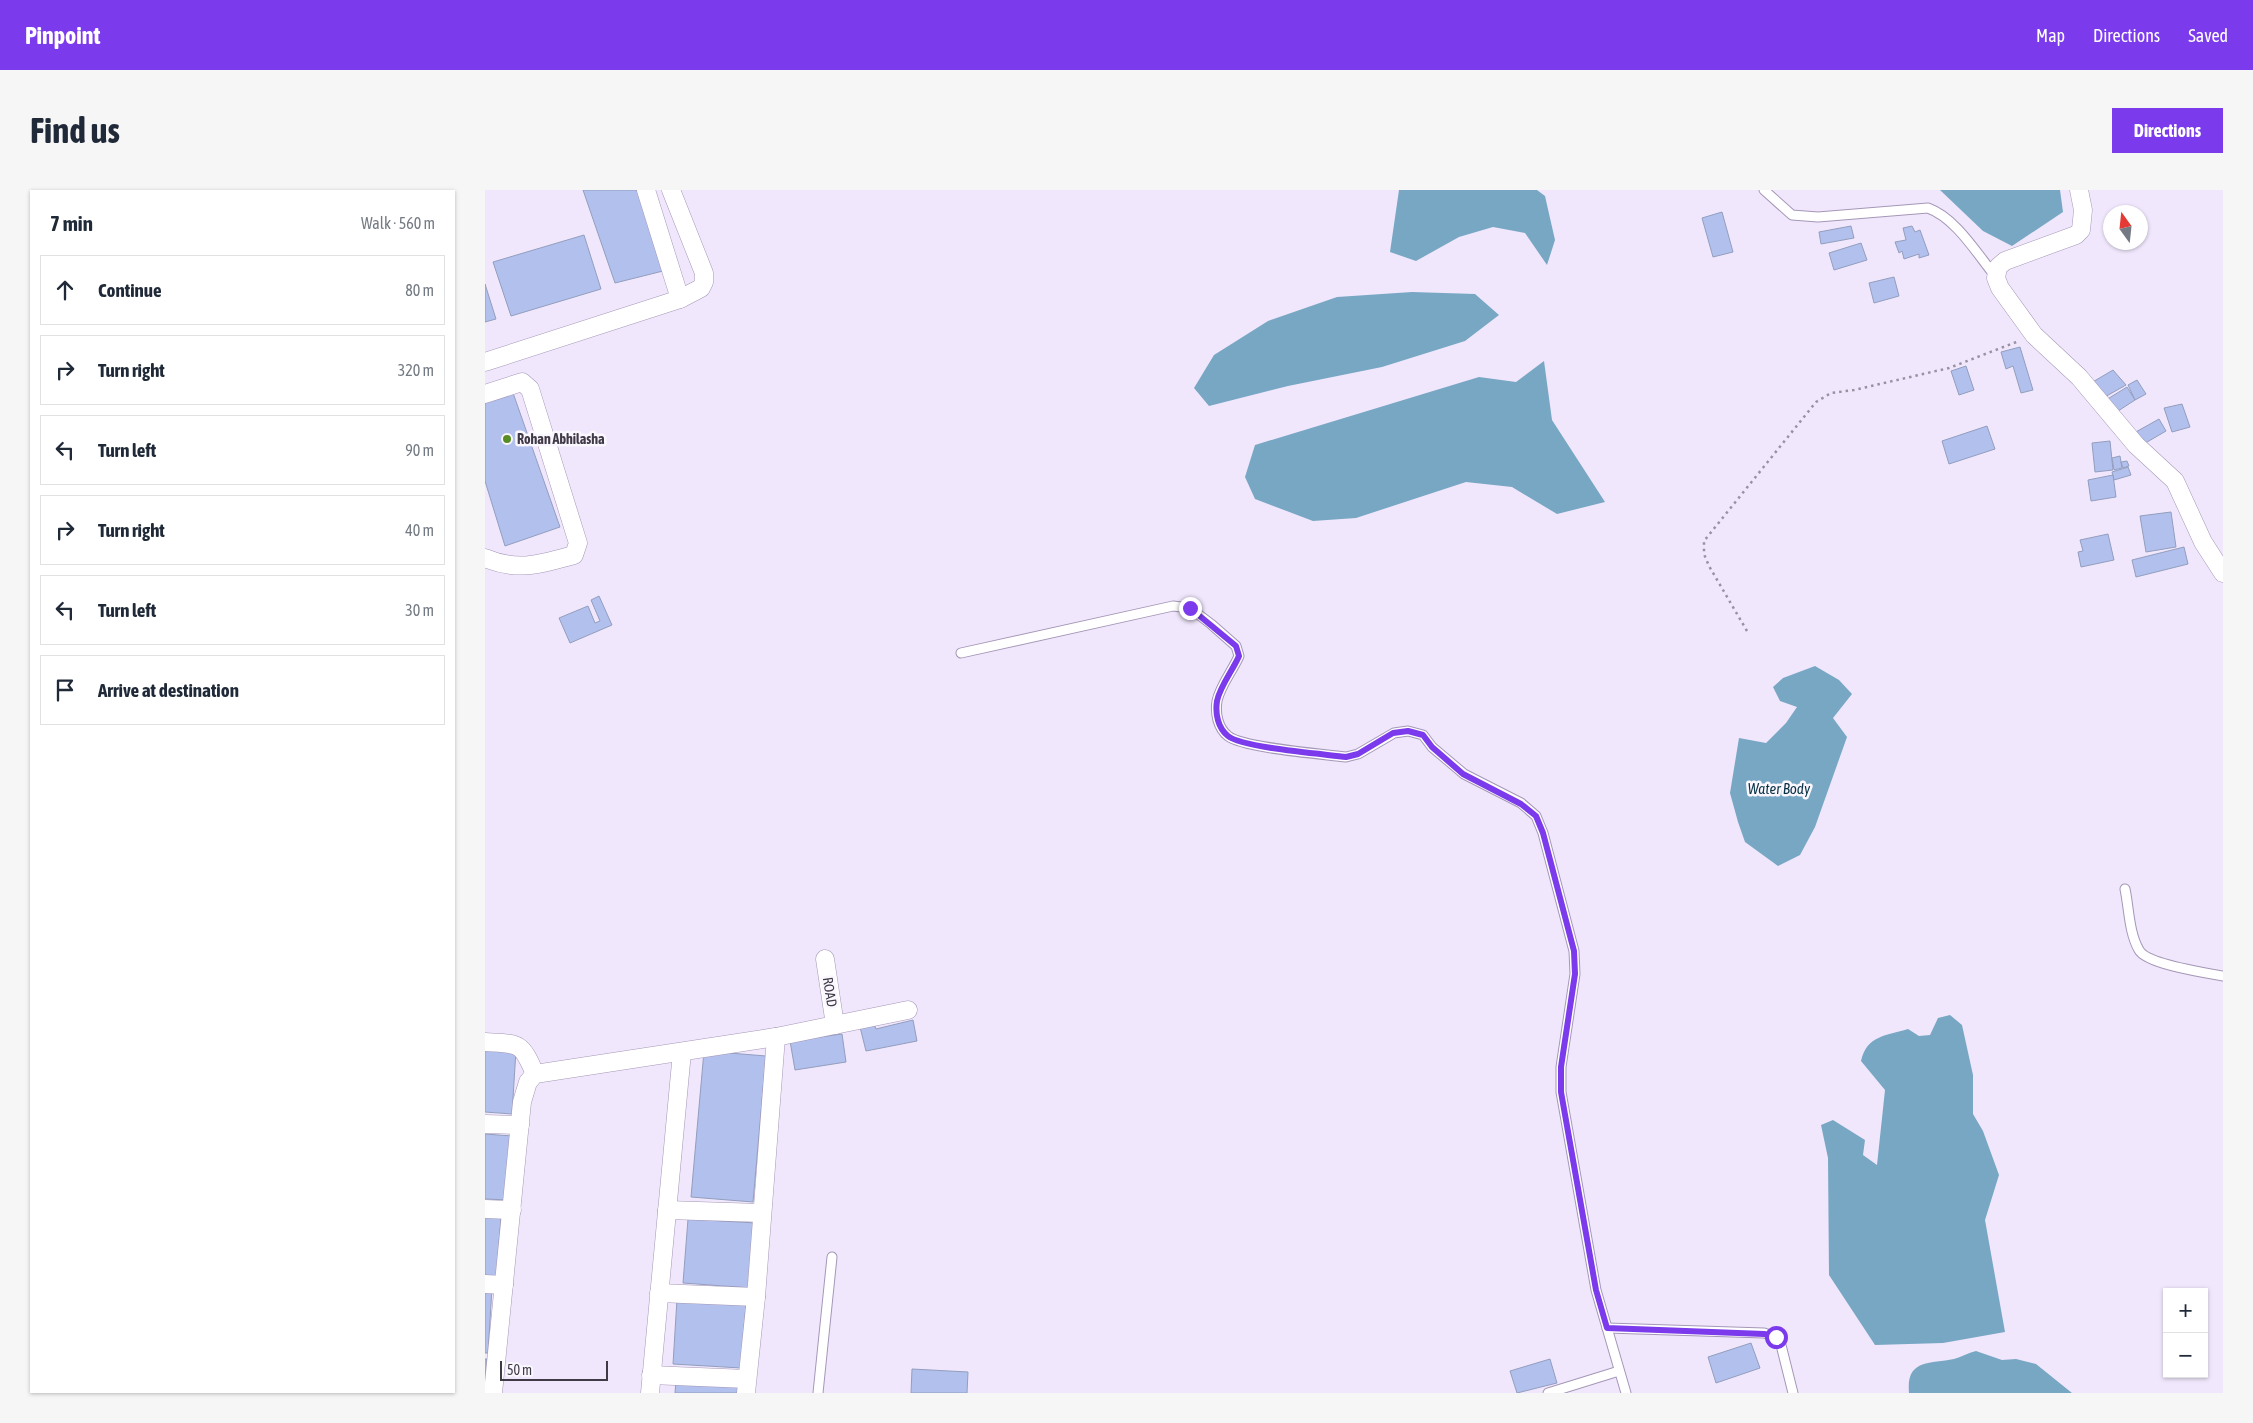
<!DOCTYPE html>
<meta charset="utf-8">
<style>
body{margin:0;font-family:"Asap Condensed",sans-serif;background:#f6f6f7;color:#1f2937}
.controls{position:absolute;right:15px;bottom:15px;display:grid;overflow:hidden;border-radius:0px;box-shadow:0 1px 4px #0004}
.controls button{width:45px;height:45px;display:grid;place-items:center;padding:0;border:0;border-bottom:1px solid #e0e1e3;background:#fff;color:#1f2937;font:25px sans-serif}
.compass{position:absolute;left:1618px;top:15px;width:45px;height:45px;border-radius:50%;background:#fff;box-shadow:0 1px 4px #0004;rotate:345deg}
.scale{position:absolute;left:15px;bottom:12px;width:108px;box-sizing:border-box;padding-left:5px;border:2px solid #403a47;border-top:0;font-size:14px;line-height:18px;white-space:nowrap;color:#403a47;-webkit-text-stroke:4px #faf7fe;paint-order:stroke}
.stop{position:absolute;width:15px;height:15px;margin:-11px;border:4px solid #7c3aed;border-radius:50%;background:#fff}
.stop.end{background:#7c3aed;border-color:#fff;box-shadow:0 1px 5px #0008}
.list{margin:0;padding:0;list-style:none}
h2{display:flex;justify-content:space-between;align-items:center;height:65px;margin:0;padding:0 20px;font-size:21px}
h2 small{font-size:16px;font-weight:400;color:#747a83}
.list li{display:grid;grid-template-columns:32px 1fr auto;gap:15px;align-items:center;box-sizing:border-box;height:70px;margin:0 10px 10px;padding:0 10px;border:1px solid #e0e1e3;border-radius:0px}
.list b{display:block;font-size:19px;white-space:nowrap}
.list em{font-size:16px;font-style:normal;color:#747a83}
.icon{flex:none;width:28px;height:28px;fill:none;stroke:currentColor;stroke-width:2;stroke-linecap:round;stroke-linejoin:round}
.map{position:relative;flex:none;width:1738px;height:1203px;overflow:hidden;border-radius:0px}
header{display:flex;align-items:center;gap:30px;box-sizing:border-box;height:70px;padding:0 25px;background:#7c3aed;color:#fff}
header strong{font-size:24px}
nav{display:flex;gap:28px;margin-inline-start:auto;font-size:18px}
.intro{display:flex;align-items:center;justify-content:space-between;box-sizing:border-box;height:120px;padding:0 30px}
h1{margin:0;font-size:35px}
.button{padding:12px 22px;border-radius:0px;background:#7c3aed;color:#fff;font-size:18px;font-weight:700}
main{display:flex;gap:30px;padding:0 30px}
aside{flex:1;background:#fff;border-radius:0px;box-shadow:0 1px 4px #0004}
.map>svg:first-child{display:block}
.water{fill:#78a7c4}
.building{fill:#b1c0ed;stroke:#939ebe}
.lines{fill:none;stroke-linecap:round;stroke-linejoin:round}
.lane-casing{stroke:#a597b7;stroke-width:11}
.street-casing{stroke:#a597b7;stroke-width:19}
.path{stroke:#9991a2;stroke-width:2.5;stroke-dasharray:2.5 4;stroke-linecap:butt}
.lane{stroke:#fff;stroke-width:9}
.street{stroke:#fff;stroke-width:18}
.route{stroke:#7c3aed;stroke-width:6}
.poi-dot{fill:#588c24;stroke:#faf7fe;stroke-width:2}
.labels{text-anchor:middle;stroke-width:5;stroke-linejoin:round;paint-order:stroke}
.poi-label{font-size:14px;font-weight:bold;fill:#403a47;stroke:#faf7fe;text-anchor:start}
.street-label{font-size:14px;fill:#403a47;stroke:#faf7fe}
.water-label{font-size:15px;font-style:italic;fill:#093246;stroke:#faf7fe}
</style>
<header>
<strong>Pinpoint</strong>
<nav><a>Map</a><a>Directions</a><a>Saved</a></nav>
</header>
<div class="intro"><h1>Find us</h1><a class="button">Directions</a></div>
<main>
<aside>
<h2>7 min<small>Walk · 560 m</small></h2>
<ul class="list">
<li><svg class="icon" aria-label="ahead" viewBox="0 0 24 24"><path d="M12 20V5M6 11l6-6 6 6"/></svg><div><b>Continue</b></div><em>80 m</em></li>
<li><svg class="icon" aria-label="right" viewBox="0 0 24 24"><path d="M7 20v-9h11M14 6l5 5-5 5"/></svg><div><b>Turn right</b></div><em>320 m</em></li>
<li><svg class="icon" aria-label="left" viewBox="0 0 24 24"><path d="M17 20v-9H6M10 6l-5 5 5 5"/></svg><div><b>Turn left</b></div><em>90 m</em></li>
<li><svg class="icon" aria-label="right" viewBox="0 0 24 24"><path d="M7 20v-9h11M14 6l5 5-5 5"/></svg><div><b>Turn right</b></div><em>40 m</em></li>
<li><svg class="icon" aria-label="left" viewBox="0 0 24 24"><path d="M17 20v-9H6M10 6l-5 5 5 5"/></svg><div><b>Turn left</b></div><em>30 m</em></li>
<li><svg class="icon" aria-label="arrive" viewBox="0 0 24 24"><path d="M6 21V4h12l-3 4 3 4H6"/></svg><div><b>Arrive at destination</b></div></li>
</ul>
</aside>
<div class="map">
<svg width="1738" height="1203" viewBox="0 0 1738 1203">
<rect width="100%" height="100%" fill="#f0e7fc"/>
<g class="water">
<path d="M914,0H1052L1060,6L1070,50L1062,75L1040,43L1008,37L974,47L931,71L905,62Z"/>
<path d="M1455,0H1575L1578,22L1527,56L1498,41Z"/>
<path d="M927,102L990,104L1014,125L980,151L897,177L803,196L724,216L709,198L729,165L783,131L852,107Z"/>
<path d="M1059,171L1067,230L1120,312L1072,324L1027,297L981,292L871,328L828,331L770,309L760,287L770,255L994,187L1031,192Z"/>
<path d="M1330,476L1354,490L1367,504L1348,528L1362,547L1330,637L1315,665L1293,676L1260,652L1253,632L1245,603L1254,548L1281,553L1301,533L1312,517L1295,511L1288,497L1298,488Z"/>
<path d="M1465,825L1477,835L1488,885V924L1498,941L1514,985L1500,1030L1520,1142L1458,1153L1390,1155L1344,1085L1343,968L1336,935L1348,930L1380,950L1378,965L1392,975L1400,900L1376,871C1382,845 1401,846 1423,839L1434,846L1445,845L1453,828Z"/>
<path d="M1491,1161L1517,1170L1531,1169L1551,1174L1587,1203H1424C1421,1169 1444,1174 1469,1169C1476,1167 1483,1163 1491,1161Z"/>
</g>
<g class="building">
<path d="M98,0H152L178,81L130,93Z"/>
<path d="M1237,22L1248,62L1228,67L1217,28Z"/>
<path d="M1366,36L1369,48L1336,54L1334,42Z"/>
<path d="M1427,36L1430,42L1435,40L1444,65L1434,68V64L1419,69L1417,61L1414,63L1410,52L1421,50L1418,38Z"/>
<path d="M99,45L116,99L26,126L8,72Z"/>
<path d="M1376,53L1382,70L1349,80L1344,63Z"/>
<path d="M1409,87L1414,106L1389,113L1384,93Z"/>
<path d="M0,94L11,129L0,132Z"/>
<path d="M1535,157L1548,200L1536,203L1528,176L1521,179L1516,162Z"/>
<path d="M1481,176L1489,200L1474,205L1466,181Z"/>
<path d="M1628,180L1641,195L1618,208L1606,193Z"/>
<path d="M1652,190L1661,204L1650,210L1643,195Z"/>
<path d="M1642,197L1650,210L1630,223L1621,210Z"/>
<path d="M27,200L75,337L20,356L0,291V208Z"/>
<path d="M1697,214L1705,237L1687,242L1679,218Z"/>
<path d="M1674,229L1681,241L1657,255L1649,243Z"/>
<path d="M1502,236L1510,259L1464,274L1457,251Z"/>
<path d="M1625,251L1628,280L1610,282L1607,253Z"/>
<path d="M1635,266L1637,278L1629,280L1627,268Z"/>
<path d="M1642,271L1644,276L1638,278L1636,272Z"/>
<path d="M1643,277L1646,285L1629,290L1627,282Z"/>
<path d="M1628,285L1631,307L1606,311L1603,290Z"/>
<path d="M1686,322L1691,357L1661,362L1655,326Z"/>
<path d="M1623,344L1629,370L1596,377L1593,362L1598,361L1595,350Z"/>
<path d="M1699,357L1703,374L1651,387L1647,370Z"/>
<path d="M114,406L127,435L85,453L74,428L103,416L110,433L115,431L106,410Z"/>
<path d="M428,830L432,851L381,861L375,837L389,834L391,839Z"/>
<path d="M357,844L361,872L310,880L305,851Z"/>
<path d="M0,857L31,860L27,924L0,922Z"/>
<path d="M219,861L281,866L268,1012L206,1007Z"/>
<path d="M0,944L27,946L23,1010L0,1009Z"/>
<path d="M0,1026L16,1027L11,1091H0Z"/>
<path d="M203,1029L271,1033L266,1098L198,1093Z"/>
<path d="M0,1098H7L3,1163H0Z"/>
<path d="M192,1109L261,1114L256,1178L188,1174Z"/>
<path d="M1266,1153L1275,1178L1231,1193L1223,1167Z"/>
<path d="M0,1169H2L0,1195Z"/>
<path d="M1065,1169L1072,1193L1032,1203L1025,1181Z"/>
<path d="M427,1179L483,1182L482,1203H426Z"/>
<path d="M191,1190L260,1195L259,1203H190Z"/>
</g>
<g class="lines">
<defs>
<g id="lane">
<path d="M1279,0L1307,25L1333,27L1443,18C1471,28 1492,64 1511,87"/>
<path d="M476,463L688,416L705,418L726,434L751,456L754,466C748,480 735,496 732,511C730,524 733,538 743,546C758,558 838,564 861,567L873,564L909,543L923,541L938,545L947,557L979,584L1036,613L1051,626L1058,643L1089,761L1090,784L1076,877V902L1111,1100L1141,1203"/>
<path d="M1640,699C1644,718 1644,743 1654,760C1661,774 1721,783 1738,786"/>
<path d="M1122,1138L1279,1143L1291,1147L1296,1155L1308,1203"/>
<path d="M333,1203L347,1067"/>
<path d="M1063,1203L1134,1181"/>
</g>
<g id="street">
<path d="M161,0L195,109"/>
<path d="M1594,0L1598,20L1596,40L1591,45L1520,71L1513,77L1511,88L1515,98L1549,145L1594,187L1651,255L1690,291L1718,352L1738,383"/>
<path d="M0,172L195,109L216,98L219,92V83L186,0"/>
<path d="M0,204L37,192L45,199L93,353L89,365C56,374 33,382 0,368"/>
<path d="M340,769L350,835"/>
<path d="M0,852C34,854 36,851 50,884"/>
<path d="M0,934L35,935"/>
<path d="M0,1019L27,1020"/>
<path d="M182,1020L276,1023"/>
<path d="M0,1094L19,1095"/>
<path d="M174,1103L271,1107"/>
<path d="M166,1185L262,1189"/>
<path d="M8,1203L37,912L43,892L50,884L291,847L423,820"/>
<path d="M165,1203L197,862"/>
<path d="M261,1203L271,1107L291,847"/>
</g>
</defs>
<use href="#lane" class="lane-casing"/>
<use href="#street" class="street-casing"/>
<path class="path" d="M1262,441L1224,376L1219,364V351L1331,212L1346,203L1369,200L1464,178L1534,151"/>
<use href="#lane" class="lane"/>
<use href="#street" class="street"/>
</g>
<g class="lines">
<path class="route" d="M705,418L751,456L754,466C748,480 735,496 732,511C730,524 733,538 743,546C758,558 838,564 861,567L873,564L908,543L923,541L938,545L947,557L978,584L1036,614L1051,626L1058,643L1089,761L1090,784L1076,877V902L1111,1100L1122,1138L1279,1144L1291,1147"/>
</g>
<circle class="poi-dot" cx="22" cy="249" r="5"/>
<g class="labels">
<g class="poi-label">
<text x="32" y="254">Rohan Abhilasha</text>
</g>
<g class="street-label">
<text transform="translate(345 802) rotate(81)" y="5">ROAD</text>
</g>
<g class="water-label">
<text x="1294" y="604">Water Body</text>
</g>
</g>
</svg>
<div class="controls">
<button>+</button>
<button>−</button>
</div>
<svg class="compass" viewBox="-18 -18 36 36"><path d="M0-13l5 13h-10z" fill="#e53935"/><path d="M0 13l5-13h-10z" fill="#747a83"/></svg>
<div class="scale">50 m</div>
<div class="stop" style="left:1291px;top:1147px"></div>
<div class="stop end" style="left:705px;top:418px"></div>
</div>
</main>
